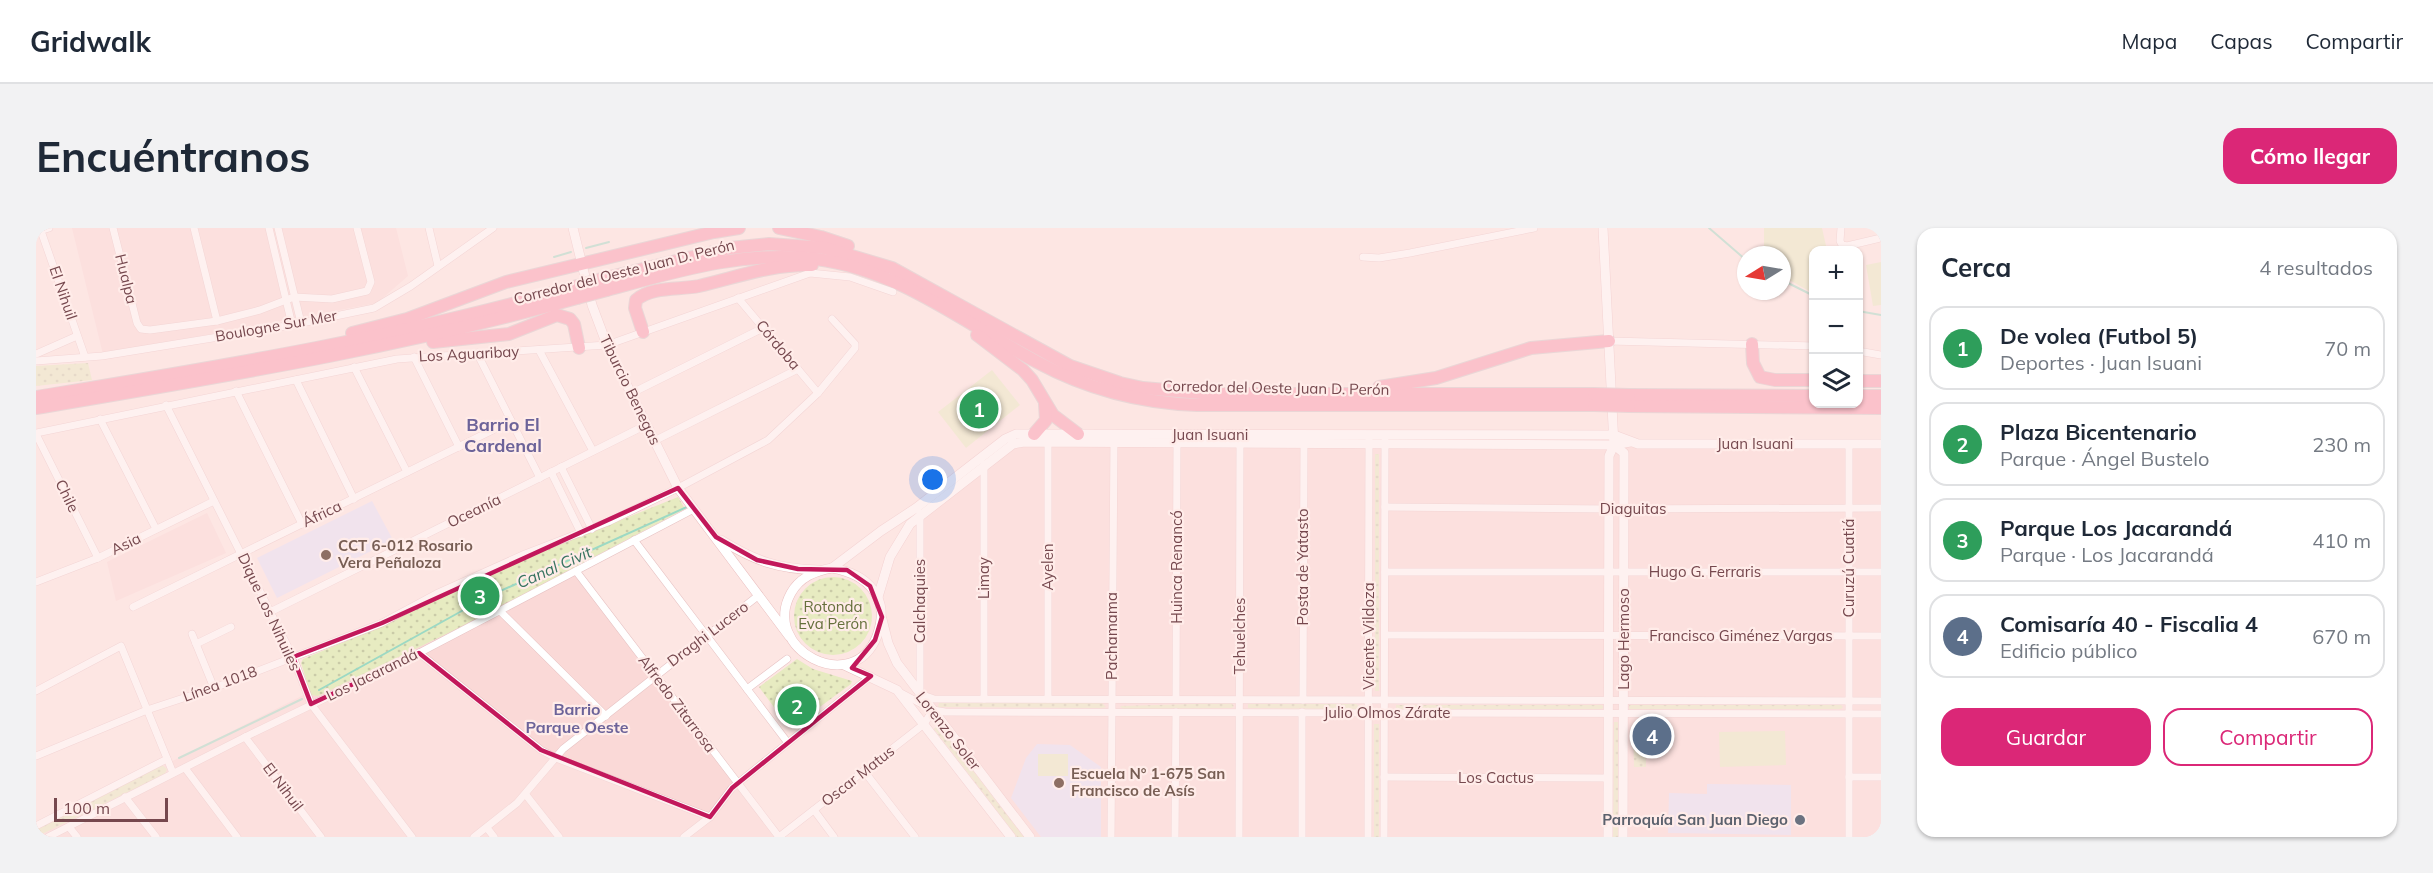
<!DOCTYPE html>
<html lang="es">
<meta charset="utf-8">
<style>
body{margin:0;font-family:Mulish,sans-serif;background:#f2f2f3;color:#1f2937}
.controls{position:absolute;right:18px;top:18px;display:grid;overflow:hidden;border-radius:12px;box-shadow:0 2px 4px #0004}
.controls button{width:54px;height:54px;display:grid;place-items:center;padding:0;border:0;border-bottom:2px solid #e0e1e3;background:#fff;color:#1f2937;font:30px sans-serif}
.compass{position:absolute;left:1701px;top:18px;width:54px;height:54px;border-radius:50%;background:#fff;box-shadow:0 2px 4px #0004;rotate:259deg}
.scale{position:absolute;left:18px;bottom:15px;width:114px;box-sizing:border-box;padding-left:6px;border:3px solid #76484e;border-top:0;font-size:16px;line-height:21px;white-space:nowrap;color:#76484e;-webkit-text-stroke:4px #ffece9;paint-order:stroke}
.you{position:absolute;left:897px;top:252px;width:21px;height:21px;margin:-15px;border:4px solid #fff;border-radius:50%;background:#1a73e8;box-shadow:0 0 0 9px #1a73e833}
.badge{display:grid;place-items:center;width:39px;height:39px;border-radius:50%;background:#db2777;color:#fff;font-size:20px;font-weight:700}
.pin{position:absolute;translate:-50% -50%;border:3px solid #fff;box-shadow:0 2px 6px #0006}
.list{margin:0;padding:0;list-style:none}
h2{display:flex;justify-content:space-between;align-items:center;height:78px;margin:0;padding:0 24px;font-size:26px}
h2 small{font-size:20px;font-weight:400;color:#747a83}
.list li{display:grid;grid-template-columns:39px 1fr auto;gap:18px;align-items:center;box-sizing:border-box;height:84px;margin:0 12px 12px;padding:0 12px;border:2px solid #e0e1e3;border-radius:18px}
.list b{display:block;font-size:22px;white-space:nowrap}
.list p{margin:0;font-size:20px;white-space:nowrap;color:#747a83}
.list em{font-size:20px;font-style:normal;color:#747a83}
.actions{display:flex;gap:12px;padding:18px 24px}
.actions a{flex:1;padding:14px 0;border:2px solid #db2777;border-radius:18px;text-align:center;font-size:21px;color:#db2777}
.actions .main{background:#db2777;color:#fff}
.icon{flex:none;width:33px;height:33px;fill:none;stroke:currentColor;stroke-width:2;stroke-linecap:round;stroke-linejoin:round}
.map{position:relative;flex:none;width:1845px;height:609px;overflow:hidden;border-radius:18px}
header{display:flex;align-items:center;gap:36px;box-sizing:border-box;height:84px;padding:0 30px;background:#fff;border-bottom:2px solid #e0e1e3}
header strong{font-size:28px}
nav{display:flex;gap:33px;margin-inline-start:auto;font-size:21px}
.intro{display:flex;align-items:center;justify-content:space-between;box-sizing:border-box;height:144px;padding:0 36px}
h1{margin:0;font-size:42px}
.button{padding:15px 27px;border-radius:18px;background:#db2777;color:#fff;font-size:21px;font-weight:700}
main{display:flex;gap:36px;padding:0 36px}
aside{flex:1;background:#fff;border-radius:18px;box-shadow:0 2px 4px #0004}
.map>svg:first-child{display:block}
.residential{fill:#fad9d7}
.education{fill:#e3dff9}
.grass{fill:url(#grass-dots)}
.garden{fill:#e7ebc1}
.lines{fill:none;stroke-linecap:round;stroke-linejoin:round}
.stream{stroke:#9cd9c4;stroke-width:2}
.street-casing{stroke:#e7c3c4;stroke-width:8}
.secondary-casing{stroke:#e9bebf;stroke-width:10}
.highway-casing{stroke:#d3c4c6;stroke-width:14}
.street{stroke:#fff;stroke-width:7}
.secondary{stroke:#fff;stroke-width:9}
.highway{stroke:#f997ae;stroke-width:12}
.highway-bridge-casing{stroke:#d3c4c6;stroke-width:14;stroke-linecap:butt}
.highway-bridge{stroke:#f997ae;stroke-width:12}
.marked{fill:none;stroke:#c2185b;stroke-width:4.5;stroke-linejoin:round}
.education-dot{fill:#8d6e63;stroke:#ffece9;stroke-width:2}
.worship-dot{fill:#6b7280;stroke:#ffece9;stroke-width:2}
.labels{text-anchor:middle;stroke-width:4.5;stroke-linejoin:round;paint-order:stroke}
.street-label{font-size:15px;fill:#76484e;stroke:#ffece9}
.education-label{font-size:15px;font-weight:bold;fill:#785e54;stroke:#ffece9;text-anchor:start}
.park-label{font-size:15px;fill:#65703b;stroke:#ffece9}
.worship-label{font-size:15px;font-weight:bold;fill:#5b616d;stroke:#ffece9;text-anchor:end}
.water-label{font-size:16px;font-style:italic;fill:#387461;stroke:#ffece9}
.neighbourhood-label{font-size:16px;font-weight:bold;fill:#6c6399;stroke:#ffece9}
.quarter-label{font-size:18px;font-weight:bold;fill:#6c6399;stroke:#ffece9}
</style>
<header>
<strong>Gridwalk</strong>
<nav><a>Mapa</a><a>Capas</a><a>Compartir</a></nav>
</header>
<div class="intro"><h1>Encuéntranos</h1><a class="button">Cómo llegar</a></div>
<main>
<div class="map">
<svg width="1845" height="609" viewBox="0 0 1845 609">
<defs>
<pattern id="grass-dots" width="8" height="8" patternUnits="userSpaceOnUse" patternTransform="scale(1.5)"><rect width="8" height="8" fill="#e7ebc1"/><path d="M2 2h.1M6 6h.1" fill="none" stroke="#cacba8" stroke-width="1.8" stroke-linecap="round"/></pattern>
</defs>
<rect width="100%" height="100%" fill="#fde6e3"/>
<g class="residential">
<path d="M36,0H360L372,48L341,75L67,126Z"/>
<path d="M998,206L1845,216V609H994L884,466L880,280Z"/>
<path d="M171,285L190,325L80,373L71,334Z"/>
<path d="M531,334L540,343L743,609H0V602Z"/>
</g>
<g class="education">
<path d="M336,273L357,312L241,370L221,330Z"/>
<path d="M1001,516L1034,517L1065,539V609H1005L975,570L990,530Z"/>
<path d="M1671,556L1755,557V607L1632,605L1633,565L1671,566Z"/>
</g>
<g class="grass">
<path d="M52,135L56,152L0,158V138Z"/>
<rect x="1339" y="226" width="4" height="237"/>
<path d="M642,269L649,281L435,394L282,468L275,467L265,435L267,431L349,397L427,356Z"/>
<circle cx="797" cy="388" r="39"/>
<path d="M761,431L777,441L816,453L815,456L758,498H752L723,459Z"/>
<path d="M903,475H1066L1070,479L1066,480L905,479H902Z"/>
<path d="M1195,475L1198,478L1196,480L1087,481L1084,478Z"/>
<path d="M1212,476H1320L1323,478L1321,481L1212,480Z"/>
<path d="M1360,477H1566L1568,479L1566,481H1360Z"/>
<path d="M1593,477H1805L1807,479L1805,481H1593Z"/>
<path d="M1578,494H1582V609H1577Z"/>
<rect x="1338" y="496" width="5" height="113"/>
<path d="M902,497L988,609H981L898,501Z"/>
<path d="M1610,497V539H1598L1597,500Z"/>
<path d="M126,537L131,541L129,546L0,609V601Z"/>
</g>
<g class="garden">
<path d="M1728,0H1786L1791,22H1778L1775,64L1746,48V27H1728Z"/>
<path d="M1845,34V77L1837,78L1830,37Z"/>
<path d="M956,142L984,177L930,220L902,184Z"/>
<path d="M1749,503L1750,537L1684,539L1683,504Z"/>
<rect x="1002" y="526" width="30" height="22"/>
</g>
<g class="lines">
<g class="stream">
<path d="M1673,0L1710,32"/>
<path d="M550,20L573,14"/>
<path d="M518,29L535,24"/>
<path d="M1746,52L1778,68"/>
<path d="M1822,83L1845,87"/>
<path d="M283,462L451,369L653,278"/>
<path d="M143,530L266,471"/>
</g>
<defs>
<g id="street">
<path d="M4,0L49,129"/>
<path d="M77,0L101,95L105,101L114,102L181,93L224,82L258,69L296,71L331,63L335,54L321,0"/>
<path d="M158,0L181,93"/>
<path d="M233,0L256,97"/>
<path d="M242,0L265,95"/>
<path d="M393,0L402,38"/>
<path d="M1805,0L1804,13L1806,17L1811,18L1845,10"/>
<path d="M0,4L13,0"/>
<path d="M1327,29L1343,30L1374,25L1498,0"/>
<path d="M702,70L782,165"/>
<path d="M1573,113L1778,118"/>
<path d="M503,122L557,223"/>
<path d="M1822,123L1845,127"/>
<path d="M441,125L504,250"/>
<path d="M0,126L41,108"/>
<path d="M378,129L423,219"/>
<path d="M0,133L66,128L256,97L338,80L375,58L457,0"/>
<path d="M318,139L371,244"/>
<path d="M260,152L318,271"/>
<path d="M200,163L266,296"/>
<path d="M594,166L727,100"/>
<path d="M130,177L257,429L275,476L376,609"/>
<path d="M64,191L120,301"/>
<path d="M0,205L361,131L571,117L774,45L814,49L857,64"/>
<path d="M0,206L62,330"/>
<path d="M618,213L762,141"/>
<path d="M1813,216V609"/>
<path d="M525,239L556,301"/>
<path d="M515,244L545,305"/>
<path d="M1349,279L1573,281L1845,280"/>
<path d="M884,285V466L898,471L1845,473"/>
<path d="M598,312L752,515"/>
<path d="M540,343L743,609L888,496L897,482"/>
<path d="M1349,344H1845"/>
<path d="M0,354L62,330L178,273"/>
<path d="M97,379L475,193"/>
<path d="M464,383L570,488"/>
<path d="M234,384L610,197"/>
<path d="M156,406L178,460"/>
<path d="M1349,407L1845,408"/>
<path d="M160,416L195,399"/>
<path d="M383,425L505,522L520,530L674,589"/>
<path d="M711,461L751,431"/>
<path d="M0,463L85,418L137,545"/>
<path d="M865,465L897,482L909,484L1845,486"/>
<path d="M948,471V236"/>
<path d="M1012,471V209"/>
<path d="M1140,471L1141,213"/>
<path d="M1267,472L1268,213"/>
<path d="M209,509L285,609"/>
<path d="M0,528L111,482L178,460L346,395L400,366L489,326L572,294L642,260L732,212L782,165L819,120V116L796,91"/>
<path d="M149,540L201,609"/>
<path d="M828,543L879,609"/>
<path d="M1348,549L1572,550"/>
<path d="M1813,549H1845"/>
<path d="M490,567L523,609"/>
<path d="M89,569L120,609"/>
<path d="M778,582L798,609"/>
<path d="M0,598L131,531"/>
<path d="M33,599L41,609"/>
<path d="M451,600L458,609"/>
<path d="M12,609L209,509L383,425L658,281"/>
<path d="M438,609L481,575L527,521L723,367"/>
<path d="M648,609L674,589L696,560L835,448"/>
<path d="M1075,609L1078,210"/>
<path d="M1139,609L1140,484"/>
<path d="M1203,609L1204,213"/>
<path d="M1266,609V484"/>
<path d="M1332,609L1333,212"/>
<path d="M1348,609L1349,213"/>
</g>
<g id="secondary">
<path d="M537,0L556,77L571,117L642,260L753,408"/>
<path d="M1567,0L1578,217L1573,228L1572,609"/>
<path d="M1578,217L1588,225L1587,609"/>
<path d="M685,312C719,333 742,341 782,342"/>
<path d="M796,340L845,303L880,280L969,211L980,206L1578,207L1602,216H1845"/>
<path d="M796,340C832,346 855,370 841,408C817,470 724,421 755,365C764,349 779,343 796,340Z"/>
<path d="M842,369L854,329L874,296L977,216L988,214L1578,217L1594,214"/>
<path d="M846,391L852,415L861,435L994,609"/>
<path d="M808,437L861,462L975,609"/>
</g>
<g id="highway">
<path d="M743,0L785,9L812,18"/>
<path d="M566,51L694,20L733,16L789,20L856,40L1034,138L1084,155L1107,160L1177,166H1558"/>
<path d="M571,62C641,43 708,22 780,31C862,41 930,96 1001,134C1051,161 1105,175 1161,177H1558"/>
<path d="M607,104L599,80L600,72C616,58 643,62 663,58C702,49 735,36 776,37"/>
<path d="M316,105L371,91L470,54L678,4L703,0"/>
<path d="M941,107L987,142L996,152L1017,187L1042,206"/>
<path d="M397,114L473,106L521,87L534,91L538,96L543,120"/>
<path d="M1716,116L1717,135L1724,149L1739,152H1778"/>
<path d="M1822,153H1845"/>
<path d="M1343,159L1400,150L1495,120L1573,113"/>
<path d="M1593,167L1778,168"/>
<path d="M1822,168H1845"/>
<path d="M0,169C181,139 361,110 538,59"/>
<path d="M1593,178L1845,180"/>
<path d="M0,180C182,149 363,120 541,70"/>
<path d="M998,206L1010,192L1009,176"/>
</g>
</defs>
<use href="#street" class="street-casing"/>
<use href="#secondary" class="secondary-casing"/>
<use href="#highway" class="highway-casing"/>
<use href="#street" class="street"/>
<use href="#secondary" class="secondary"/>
<use href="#highway" class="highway"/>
<defs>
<g id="highway-bridge">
<path d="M538,59L566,51"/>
<path d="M541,70L571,62"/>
<path d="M1558,166L1593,167"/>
<path d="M1558,177L1593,178"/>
</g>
</defs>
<use href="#highway-bridge" class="highway-bridge-casing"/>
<use href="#highway-bridge" class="highway-bridge"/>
</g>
<path d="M0 0H1845V609H0ZM642,260L680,309L721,332L762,341L811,342L834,358L846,389L839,412L816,440L835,448L696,560L674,589L505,522L383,425L275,476L257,429L346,395Z" fill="#fde6e3" fill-opacity=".55" fill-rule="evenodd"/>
<path class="marked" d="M642,260L680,309L721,332L762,341L811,342L834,358L846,389L839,412L816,440L835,448L696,560L674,589L505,522L383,425L275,476L257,429L346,395Z"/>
<g class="education-dot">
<circle cx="290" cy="327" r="6"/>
<circle cx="1023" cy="555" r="6"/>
</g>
<circle class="worship-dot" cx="1764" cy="592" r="6"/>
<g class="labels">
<g class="street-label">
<text transform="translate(588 44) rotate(-14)" y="5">Corredor del Oeste Juan D. Perón</text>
<text transform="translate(90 51) rotate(76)" y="5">Hualpa</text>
<text transform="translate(27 65) rotate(71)" y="5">El Nihuil</text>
<text transform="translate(240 98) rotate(-10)" y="5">Boulogne Sur Mer</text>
<text transform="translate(742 117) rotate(50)" y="5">Córdoba</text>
<text transform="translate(433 126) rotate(-3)" y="5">Los Aguaribay</text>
<text transform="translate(1240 160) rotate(1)" y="5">Corredor del Oeste Juan D. Perón</text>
<text transform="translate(594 162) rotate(64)" y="5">Tiburcio Benegas</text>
<text x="1174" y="212">Juan Isuani</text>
<text x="1719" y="221">Juan Isuani</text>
<text transform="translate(31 268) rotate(64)" y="5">Chile</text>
<text x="1597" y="286">Diaguitas</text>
<text transform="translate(438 283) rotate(-26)" y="5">Oceanía</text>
<text transform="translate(286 286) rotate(-26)" y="5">África</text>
<text transform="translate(90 316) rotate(-26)" y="5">Asia</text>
<text transform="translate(1012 339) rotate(-90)" y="5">Ayelen</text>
<text transform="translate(1141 339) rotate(-90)" y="5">Huinca Renancó</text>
<text transform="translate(1267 339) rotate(-90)" y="5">Posta de Yatasto</text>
<text transform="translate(1813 340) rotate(-90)" y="5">Curuzú Cuatiá</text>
<text x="1669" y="349">Hugo G. Ferraris</text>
<text transform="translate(948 350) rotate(-90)" y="5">Limay</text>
<text transform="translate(884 373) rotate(-90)" y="5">Calchaquies</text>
<text transform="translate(233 384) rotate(65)" y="5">Dique Los Nihuiles</text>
<text transform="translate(672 406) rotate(-37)" y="5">Draghi Lucero</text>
<text transform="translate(1076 408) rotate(-90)" y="5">Pachamama</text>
<text transform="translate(1204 408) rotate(-90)" y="5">Tehuelches</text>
<text transform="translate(1333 408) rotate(-90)" y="5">Vicente Vildoza</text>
<text x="1705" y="413">Francisco Giménez Vargas</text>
<text transform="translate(1588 411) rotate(-90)" y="5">Lago Hermoso</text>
<text transform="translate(336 447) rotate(-26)" y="5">Los Jacarandá</text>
<text transform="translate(184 456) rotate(-20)" y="5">Línea 1018</text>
<text transform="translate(641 476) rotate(53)" y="5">Alfredo Zitarrosa</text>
<text x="1351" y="490">Julio Olmos Zárate</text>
<text transform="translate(912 503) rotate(52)" y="5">Lorenzo Soler</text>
<text transform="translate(822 548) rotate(-38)" y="5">Oscar Matus</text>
<text x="1460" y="555">Los Cactus</text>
<text transform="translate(247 559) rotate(53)" y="5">El Nihuil</text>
</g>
<g class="education-label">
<text x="302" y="323">CCT 6-012 Rosario<tspan x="302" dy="17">Vera Peñaloza</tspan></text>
<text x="1035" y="551">Escuela N° 1-675 San<tspan x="1035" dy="17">Francisco de Asís</tspan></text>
</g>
<g class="park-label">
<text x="797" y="384">Rotonda<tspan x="797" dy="17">Eva Perón</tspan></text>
</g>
<g class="worship-label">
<text x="1752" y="597">Parroquía San Juan Diego</text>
</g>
<g class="water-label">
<text transform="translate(518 339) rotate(-24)" y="6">Canal Civit</text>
</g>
<g class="neighbourhood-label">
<text x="541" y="487">Barrio<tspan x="541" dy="18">Parque Oeste</tspan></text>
</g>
<g class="quarter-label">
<text x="467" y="203">Barrio El<tspan x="467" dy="21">Cardenal</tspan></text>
</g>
</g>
</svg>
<div class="controls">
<button>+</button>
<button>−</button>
<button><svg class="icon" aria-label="layers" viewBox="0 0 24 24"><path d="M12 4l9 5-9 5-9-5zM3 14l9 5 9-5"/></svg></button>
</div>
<svg class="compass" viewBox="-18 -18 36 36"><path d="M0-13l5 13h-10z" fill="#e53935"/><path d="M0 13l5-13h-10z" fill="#747a83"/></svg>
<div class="scale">100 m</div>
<div class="you"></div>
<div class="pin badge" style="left:943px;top:181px;background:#2e9e5b">1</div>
<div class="pin badge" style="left:761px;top:478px;background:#2e9e5b">2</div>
<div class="pin badge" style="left:444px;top:368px;background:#2e9e5b">3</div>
<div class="pin badge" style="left:1616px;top:508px;background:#5c6f8a">4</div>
</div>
<aside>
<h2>Cerca<small>4 resultados</small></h2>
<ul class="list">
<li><span class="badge" style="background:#2e9e5b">1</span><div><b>De volea (Futbol 5)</b><p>Deportes · Juan Isuani</p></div><em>70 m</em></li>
<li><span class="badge" style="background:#2e9e5b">2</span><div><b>Plaza Bicentenario</b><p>Parque · Ángel Bustelo</p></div><em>230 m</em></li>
<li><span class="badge" style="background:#2e9e5b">3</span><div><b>Parque Los Jacarandá</b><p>Parque · Los Jacarandá</p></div><em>410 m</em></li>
<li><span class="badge" style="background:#5c6f8a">4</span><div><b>Comisaría 40 - Fiscalia 4</b><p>Edificio público</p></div><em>670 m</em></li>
</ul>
<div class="actions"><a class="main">Guardar</a><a>Compartir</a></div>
</aside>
</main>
